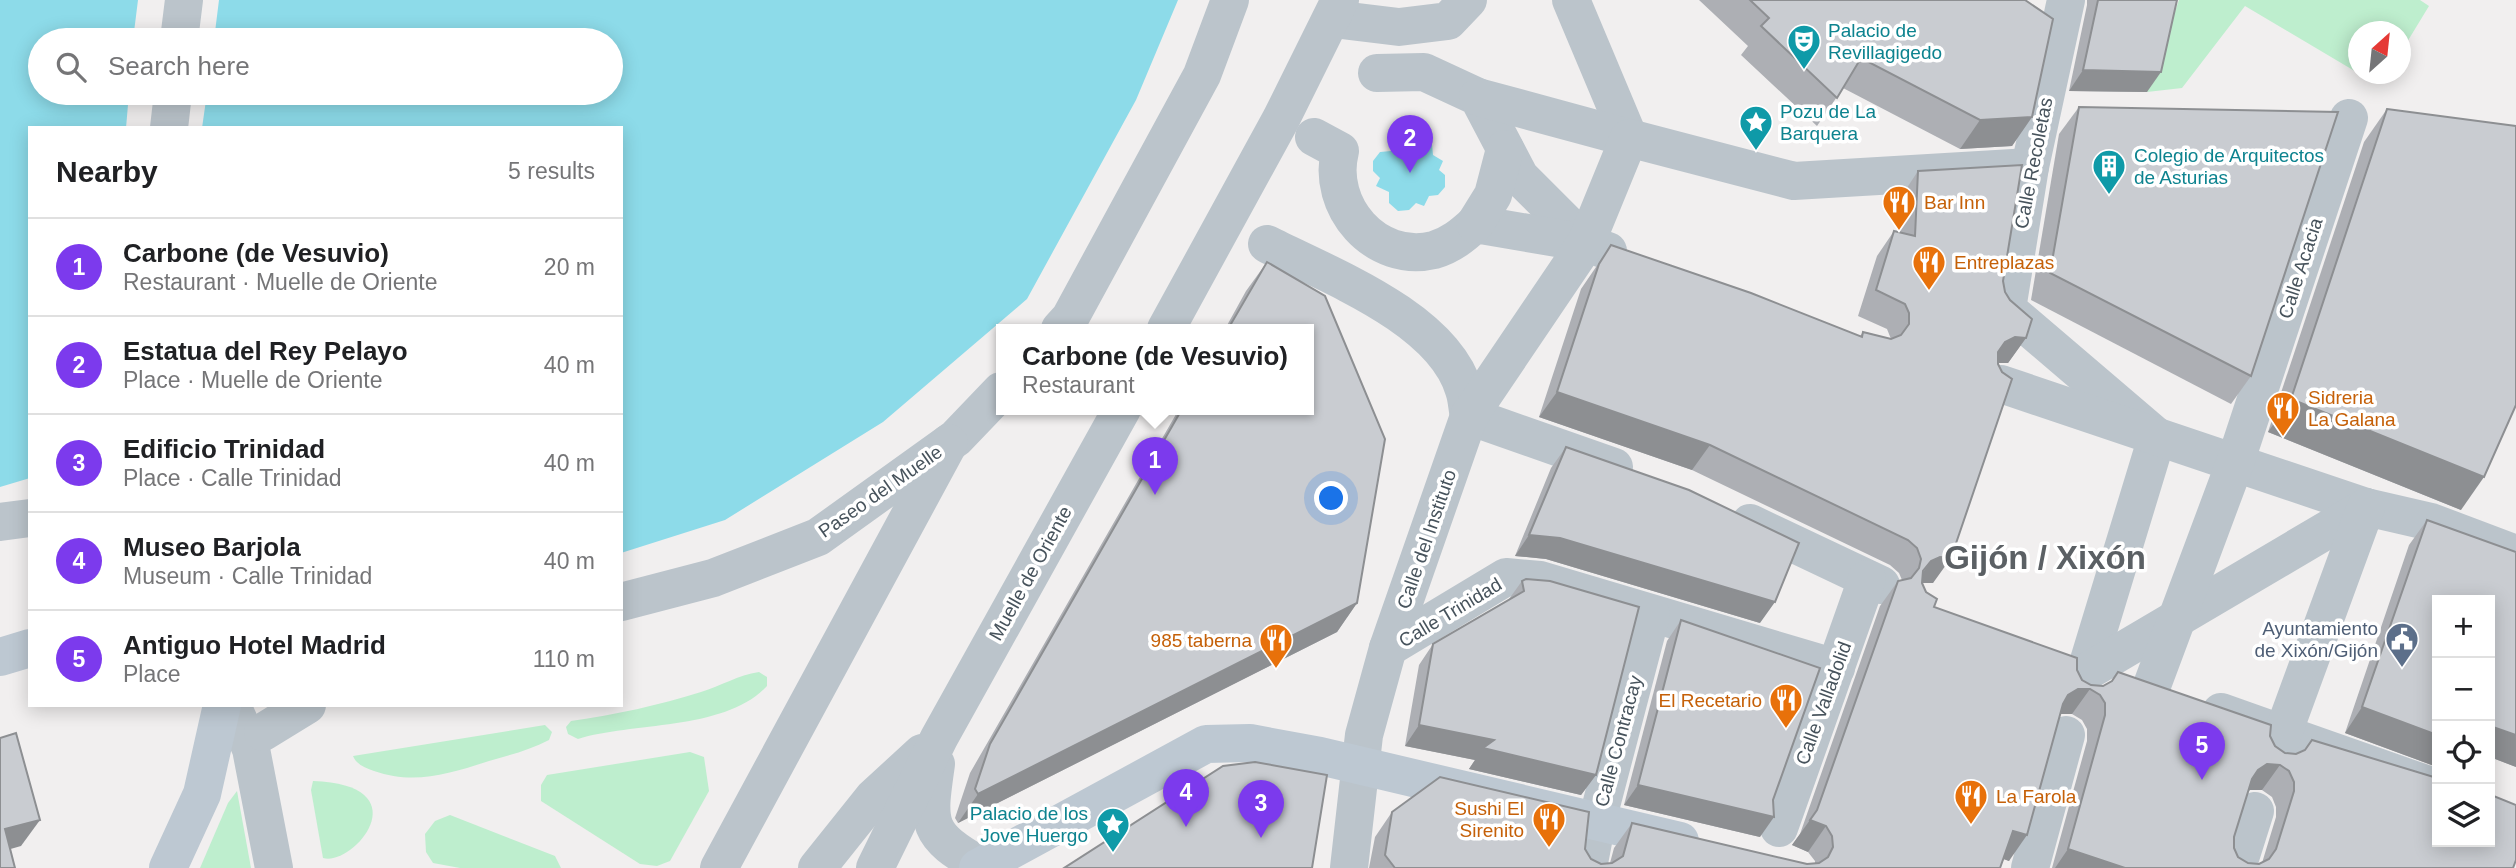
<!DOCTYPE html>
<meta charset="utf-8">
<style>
body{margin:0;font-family:Arial,sans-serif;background:#f2f2f2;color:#202124}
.controls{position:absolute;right:21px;bottom:21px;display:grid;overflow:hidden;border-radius:0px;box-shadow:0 4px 18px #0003}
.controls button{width:63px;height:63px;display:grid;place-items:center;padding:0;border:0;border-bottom:2px solid #e0e0e0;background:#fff;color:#202124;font:35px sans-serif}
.compass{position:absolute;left:2348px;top:21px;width:63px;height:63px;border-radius:50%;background:#fff;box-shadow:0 4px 18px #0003;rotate:27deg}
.you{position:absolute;left:1332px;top:499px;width:24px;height:24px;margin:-18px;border:5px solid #fff;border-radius:50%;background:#1a73e8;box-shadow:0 0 0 10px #1a73e833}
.badge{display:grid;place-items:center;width:46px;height:46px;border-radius:50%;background:#7c3aed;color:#fff;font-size:23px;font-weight:700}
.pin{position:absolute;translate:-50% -58px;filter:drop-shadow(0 2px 4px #0008)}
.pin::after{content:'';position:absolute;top:37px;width:24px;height:21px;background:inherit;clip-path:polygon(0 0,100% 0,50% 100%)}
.popup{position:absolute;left:996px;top:324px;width:318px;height:91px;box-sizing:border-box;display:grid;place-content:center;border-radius:0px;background:#fff;filter:drop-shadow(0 2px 5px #0005);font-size:23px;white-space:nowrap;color:#757577}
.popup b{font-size:26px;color:#202124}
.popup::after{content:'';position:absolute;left:50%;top:100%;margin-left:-14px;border:14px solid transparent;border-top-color:#fff}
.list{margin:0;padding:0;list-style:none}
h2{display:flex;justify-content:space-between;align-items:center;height:91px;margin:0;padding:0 28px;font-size:30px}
h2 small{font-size:23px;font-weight:400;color:#757577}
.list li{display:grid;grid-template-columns:46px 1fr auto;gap:21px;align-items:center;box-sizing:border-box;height:98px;padding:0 28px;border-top:2px solid #e0e0e0}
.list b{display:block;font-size:26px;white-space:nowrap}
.list p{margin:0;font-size:23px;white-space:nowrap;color:#757577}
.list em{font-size:23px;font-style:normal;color:#757577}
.icon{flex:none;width:38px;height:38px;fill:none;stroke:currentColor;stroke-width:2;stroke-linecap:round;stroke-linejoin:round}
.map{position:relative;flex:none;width:2516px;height:868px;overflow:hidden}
.search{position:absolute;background:#fff;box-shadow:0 4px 18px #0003;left:28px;top:28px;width:595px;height:77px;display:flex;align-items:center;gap:18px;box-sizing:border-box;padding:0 24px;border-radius:38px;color:#757577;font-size:26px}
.panel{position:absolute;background:#fff;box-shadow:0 4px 18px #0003;left:28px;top:126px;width:595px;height:581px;border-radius:0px}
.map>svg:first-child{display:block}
.green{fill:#beeece}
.water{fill:#8ddbe9}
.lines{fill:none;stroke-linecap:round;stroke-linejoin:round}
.street{stroke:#bbc4cb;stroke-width:38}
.secondary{stroke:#bdc8d2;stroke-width:38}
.wall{fill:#adafb4;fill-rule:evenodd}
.shaded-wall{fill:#8d8f92}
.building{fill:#c9ccd1;stroke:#8d8f92;stroke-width:2;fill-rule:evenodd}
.labels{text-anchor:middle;stroke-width:7;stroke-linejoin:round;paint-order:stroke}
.culture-label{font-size:19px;fill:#0d838f;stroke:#fff;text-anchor:start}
.street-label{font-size:19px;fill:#47535c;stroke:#fff}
.food-label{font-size:19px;fill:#c56008;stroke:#fff;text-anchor:start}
.service-label{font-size:19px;fill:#4e5e75;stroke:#fff;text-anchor:end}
.town-label{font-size:33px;font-weight:bold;fill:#5b6064;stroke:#fff}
</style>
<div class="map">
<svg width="2516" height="868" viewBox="0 0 2516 868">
<rect width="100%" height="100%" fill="#f1efef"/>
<g class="green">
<path d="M2179,0H2420L2429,6L2401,52L2400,32H2358V73L2245,6L2182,88L2147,92Z"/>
<path d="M759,672L767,677V686C726,731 633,722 578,739L568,734L566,727L571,721C615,715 659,705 701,692C721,686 738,675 759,672Z"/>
<path d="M545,725L552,732L549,740C530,750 510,755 489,761C449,774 414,785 374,771C365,768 356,764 353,756Z"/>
<path d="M690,752L704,757L709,791L670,861L657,866L640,864L541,801V785L547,775Z"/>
<path d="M313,781C423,785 353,867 323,858L311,790Z"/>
<path d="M237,791L251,868H200L228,803Z"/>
<path d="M450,815L555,856L561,868H460L433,863L426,852L425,834L435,821Z"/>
</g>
<g class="water">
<path d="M0,0H138L133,40H40V93H129L126,128H30V478L0,487Z"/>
<path d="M219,0H1178L1136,100L1027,299L883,422L725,520L621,553V128H202L207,93H611V40H214Z"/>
<path d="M1424,136L1432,144L1433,155L1443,161L1439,170L1445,175V187L1438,195L1429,196L1424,206L1416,203L1409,210L1398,211L1389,203V192L1376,186L1380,178L1373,171V161L1380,152L1391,151L1396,141L1405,145L1412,137Z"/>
</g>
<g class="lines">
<g class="street">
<path d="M1571,0L1629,138"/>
<path d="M2066,0L2030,167L2007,309L2157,437L2080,690"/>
<path d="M1333,19L1399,27L1448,21L1468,0"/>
<path d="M179,40L184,0"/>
<path d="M1377,73L1424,72L1478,97L1520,177L1586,243"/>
<path d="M1478,97L1629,138"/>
<path d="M169,128L173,93"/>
<path d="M1314,137L1340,151C1326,206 1375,264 1434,250C1451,245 1463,235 1475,224L1586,243L1608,251"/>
<path d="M1475,224L1493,195L1505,149"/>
<path d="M1267,244C1328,275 1443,318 1464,390C1467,398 1467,408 1469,416"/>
<path d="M1060,329L1070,318L1202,75L1230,0"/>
<path d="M1166,329L1281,119L1340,0"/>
<path d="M2001,384L2366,507L2431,522L2516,554"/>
<path d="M1469,416L1614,467"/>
<path d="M0,522L30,518"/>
<path d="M1750,523L1881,585"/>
<path d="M621,602L713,578L818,537L956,438L1001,391"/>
<path d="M1388,648L1506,577L1540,580L1836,668"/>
<path d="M2093,668L2366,507"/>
<path d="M2151,688L2235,463L2349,118"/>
<path d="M232,705L251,749L274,868"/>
<path d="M2221,712L2437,788"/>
<path d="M263,732L307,705"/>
<path d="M2274,758L2366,507"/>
<path d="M936,764C927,826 926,834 981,866"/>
<path d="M1779,828L1867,579"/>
<path d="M719,868L949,443"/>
<path d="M817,868L873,798L922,753"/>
<path d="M875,868L939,738L1122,409"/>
<path d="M1349,868L1364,735L1388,648L1469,416L1586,243L1629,138L1794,181L2030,167"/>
<path d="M1588,868L1597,821L1651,615"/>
<path d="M2030,868L2066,735"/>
<path d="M2237,868L2255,811"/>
</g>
<g class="secondary">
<path d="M0,657L30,648"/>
<path d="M168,868L202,794L222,705"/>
<path d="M978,868L1206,744L1250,743L1320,756L1680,841"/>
</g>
</g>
<g class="wall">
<path d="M1699,0H2025L2032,117L2012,146L1960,149L1843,88L1817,126L1741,55L1748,46Z"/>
<path d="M2087,0H2177L2147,92L2069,91L2087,5Z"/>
<path d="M2079,107L2251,376L2231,404L2031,300L2059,134Z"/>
<path d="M2387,109L2461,510L2268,432L2364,142Z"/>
<path d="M1918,171L2003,281L2005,292L2026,338L2008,363H1998L1933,583H1922L1934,607L2077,670L2082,680L2091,685L2270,736L2275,746L2285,753L2513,868H2052L2087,741V729L2082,720L2072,714H2060L2009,861L2004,859L2000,868H1369L1375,837L1392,812L1585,849L1591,859L1601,864L1610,863L1614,848L1632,823L1807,864L1815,863V861L1808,852L1792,845L1800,834L1880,606L1898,581L1902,580L1899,573L1890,565L1692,470L1539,417L1581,289L1611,245L1860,336L1863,332L1891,339L1887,329L1858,316L1877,256L1894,231L1899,232L1901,197ZM2250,790H2262L2272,797L2276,807V817L2262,863L2259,864L2248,863L2238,857L2234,848V837L2248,791Z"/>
<path d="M1267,262L1325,296L1385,439L1357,603L1337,632L958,823L955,818L970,773L1179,409H1309V329H1225L1246,291Z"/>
<path d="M1566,447L1760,623L1546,559L1515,556L1551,468Z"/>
<path d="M2427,520L2516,552V767L2490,757V600L2437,767L2345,733L2409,545Z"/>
<path d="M1522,581L1596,775L1581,795L1469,769L1475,760L1405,746L1419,665L1433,644L1509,599Z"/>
<path d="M1681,620L1760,837L1624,805L1667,641Z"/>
</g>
<g class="shaded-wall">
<path d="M2083,70L2161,72L2147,92L2069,91Z"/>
<path d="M2032,117L2012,146L1960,149L1980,120Z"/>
<path d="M2015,337L2026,338L2008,363H1997L1987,367L2005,342Z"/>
<path d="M1557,392L1710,445L1692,470L1539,417Z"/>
<path d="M2291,399L2484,477L2461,510L2268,432Z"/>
<path d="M1529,535L1560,538L1775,602L1760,623L1546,559L1515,556Z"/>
<path d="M1940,557L1951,558L1933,583H1922L1913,587L1931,561Z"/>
<path d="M1357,603L1337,632L958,823L978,794Z"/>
<path d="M2078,689H2090L2072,714H2060L2050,720L2068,695Z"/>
<path d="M2362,707L2437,735V767L2345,733Z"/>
<path d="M1419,725L1494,740L1596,775L1581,795L1469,769L1475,760L1405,746Z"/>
<path d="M2490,726L2516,735V767L2490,757Z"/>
<path d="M2267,764L2280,765L2262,790H2250L2240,795L2258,770Z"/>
<path d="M1638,785L1774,817L1760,837L1624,805Z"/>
<path d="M40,820L21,846L0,852L5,829Z"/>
<path d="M1810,820L1826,826L1808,852L1792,845Z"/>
<path d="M2013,831L2027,835L2009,861L1995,856Z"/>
<path d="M2068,849L2125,868H2055Z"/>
</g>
<g class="building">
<path d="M1750,0H2025L2053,19L2032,117L1980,120L1861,58L1837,98L1761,26L1769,18Z"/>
<path d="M2098,0H2177L2161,72L2083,70Z"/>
<path d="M2079,107L2338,112L2251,376L2050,273Z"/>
<path d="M2387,109L2516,126V405L2484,477L2291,399Z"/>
<path d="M2022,165L2003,281L2005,292L2010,300L2032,319L2026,338L2015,337L2005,342L1998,352V364L2002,372L2012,379L1951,558L1940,557L1931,561L1923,571L1922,583L1926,592L1937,599L1934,607L2077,658V670L2082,680L2091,685L2103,686L2112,681L2118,672L2271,725L2270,736L2275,746L2285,753L2296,754L2305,750L2312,740L2437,778V842H2490V792L2491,795L2516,805V860L2513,868H2125L2068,849L2105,715V703L2100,695L2090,689H2078L2068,695L2063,704L2027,835L2013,831L2000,868H1395L1385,855L1392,812L1440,777L1589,812L1585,849L1591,859L1601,864L1612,863L1623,856L1632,823L1807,864L1819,863L1828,857L1833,847L1832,836L1826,826L1810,820L1817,810L1898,581L1911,578L1919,568L1921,559L1917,548L1908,540L1710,445L1557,392L1599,264L1611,245L1751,293L1862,337L1863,332L1891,339L1901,335L1909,324V313L1905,304L1876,290L1894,231L1915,236L1918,171ZM2267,764L2280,765L2289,771L2294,782V791L2276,849L2269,859L2259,864L2248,863L2238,857L2234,848V837L2252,779L2258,770Z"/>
<path d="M1267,262L1325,296L1385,439L1357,603L978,794L975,789L990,744L1182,409H1309V329H1228Z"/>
<path d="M1566,447L1689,490L1799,543L1775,602L1560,538L1529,535Z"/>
<path d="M2427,520L2516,552V735L2490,726V600H2437V735L2362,707Z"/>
<path d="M1526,579L1550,581L1639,607L1596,775L1483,748L1494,740L1419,725L1433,644L1524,591L1522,581Z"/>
<path d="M1681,620L1820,668L1773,800L1774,817L1638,785Z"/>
<path d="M16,733L40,820L5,829L15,868H0V738Z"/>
<path d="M2490,759L2493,764L2490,770Z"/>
<path d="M1255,762L1327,775L1312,868H1064L1223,766Z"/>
</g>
<defs>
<symbol id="theatre-pin" viewBox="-11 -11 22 30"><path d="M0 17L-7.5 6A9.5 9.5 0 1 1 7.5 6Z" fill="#0f9aa8" stroke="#fff"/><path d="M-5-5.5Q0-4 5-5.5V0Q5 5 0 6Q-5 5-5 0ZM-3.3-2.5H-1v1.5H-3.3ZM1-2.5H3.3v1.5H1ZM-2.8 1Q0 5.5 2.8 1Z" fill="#fff"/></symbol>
<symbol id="sight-pin" viewBox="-11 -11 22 30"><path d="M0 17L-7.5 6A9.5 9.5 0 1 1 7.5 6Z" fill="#0f9aa8" stroke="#fff"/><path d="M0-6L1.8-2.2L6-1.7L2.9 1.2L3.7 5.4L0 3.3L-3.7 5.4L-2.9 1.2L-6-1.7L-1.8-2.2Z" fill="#fff"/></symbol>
<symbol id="building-pin" viewBox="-11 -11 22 30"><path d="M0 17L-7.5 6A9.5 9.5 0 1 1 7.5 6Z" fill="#0f9aa8" stroke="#fff"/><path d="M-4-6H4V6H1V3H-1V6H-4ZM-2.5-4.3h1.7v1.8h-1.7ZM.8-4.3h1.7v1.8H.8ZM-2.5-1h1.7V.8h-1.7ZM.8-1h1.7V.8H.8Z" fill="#fff"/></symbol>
<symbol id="restaurant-pin" viewBox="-11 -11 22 30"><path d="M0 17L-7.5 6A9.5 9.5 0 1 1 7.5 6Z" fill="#e8710a" stroke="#fff"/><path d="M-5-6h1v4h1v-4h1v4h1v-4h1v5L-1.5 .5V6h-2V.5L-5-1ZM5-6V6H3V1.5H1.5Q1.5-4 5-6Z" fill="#fff"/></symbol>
<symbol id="civic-pin" viewBox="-11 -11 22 30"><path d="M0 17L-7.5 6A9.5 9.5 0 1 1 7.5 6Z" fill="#5c6f8a" stroke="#fff"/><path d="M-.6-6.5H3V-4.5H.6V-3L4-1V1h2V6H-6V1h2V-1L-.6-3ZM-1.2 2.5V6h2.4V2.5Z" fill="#fff"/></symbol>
</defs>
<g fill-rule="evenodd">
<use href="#theatre-pin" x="1785" y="22" width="38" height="52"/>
<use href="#sight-pin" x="1737" y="103" width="38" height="52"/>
<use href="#building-pin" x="2090" y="147" width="38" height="52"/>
<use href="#restaurant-pin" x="1880" y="183" width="38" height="52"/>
<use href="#restaurant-pin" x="1910" y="243" width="38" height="52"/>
<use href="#restaurant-pin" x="2264" y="389" width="38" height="52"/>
<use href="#civic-pin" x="2383" y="620" width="38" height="52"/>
<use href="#restaurant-pin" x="1257" y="621" width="38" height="52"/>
<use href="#restaurant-pin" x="1767" y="681" width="38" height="52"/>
<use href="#restaurant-pin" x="1952" y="777" width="38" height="52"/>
<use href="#restaurant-pin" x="1530" y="800" width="38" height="52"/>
<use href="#sight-pin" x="1094" y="805" width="38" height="52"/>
</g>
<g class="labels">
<g class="culture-label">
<text x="1828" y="37">Palacio de<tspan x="1828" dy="22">Revillagigedo</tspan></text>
<text x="1780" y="118">Pozu de La<tspan x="1780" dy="22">Barquera</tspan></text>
<text x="2134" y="162">Colegio de Arquitectos<tspan x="2134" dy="22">de Asturias</tspan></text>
<text x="1088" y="820" text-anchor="end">Palacio de los<tspan x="1088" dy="22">Jove Huergo</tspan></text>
</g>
<g class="street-label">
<text transform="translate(2033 163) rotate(-79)" y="7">Calle Recoletas</text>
<text transform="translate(2300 268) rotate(-72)" y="7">Calle Acacia</text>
<text transform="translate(880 491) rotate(-35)" y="7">Paseo del Muelle</text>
<text transform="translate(1426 539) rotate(-71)" y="7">Calle del Instituto</text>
<text transform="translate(1030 573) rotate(-61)" y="7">Muelle de Oriente</text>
<text transform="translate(1450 612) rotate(-31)" y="7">Calle Trinidad</text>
<text transform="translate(1823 703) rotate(-70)" y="7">Calle Valladolid</text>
<text transform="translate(1618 741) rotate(-75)" y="7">Calle Contracay</text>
</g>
<g class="food-label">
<text x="1924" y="209">Bar Inn</text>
<text x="1954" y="269">Entreplazas</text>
<text x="2308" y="404">Sidreria<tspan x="2308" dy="22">La Galana</tspan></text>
<text x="1252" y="647" text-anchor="end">985 taberna</text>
<text x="1762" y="707" text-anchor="end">El Recetario</text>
<text x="1996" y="803">La Farola</text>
<text x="1524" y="815" text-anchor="end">Sushi El<tspan x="1524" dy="22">Sirenito</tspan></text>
</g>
<g class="service-label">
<text x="2378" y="635">Ayuntamiento<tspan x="2378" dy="22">de Xixón/Gijón</tspan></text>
</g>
<g class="town-label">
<text x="2045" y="569">Gijón / Xixón</text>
</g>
</g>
</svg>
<div class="controls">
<button>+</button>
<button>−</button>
<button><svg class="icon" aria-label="locate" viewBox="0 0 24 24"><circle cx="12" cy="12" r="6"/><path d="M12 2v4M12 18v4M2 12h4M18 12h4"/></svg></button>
<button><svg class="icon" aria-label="layers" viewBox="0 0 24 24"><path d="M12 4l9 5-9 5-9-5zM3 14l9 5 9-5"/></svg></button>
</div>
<svg class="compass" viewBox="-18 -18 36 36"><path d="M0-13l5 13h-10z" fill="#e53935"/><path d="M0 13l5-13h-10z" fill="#757577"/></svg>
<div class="you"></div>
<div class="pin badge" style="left:1155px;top:495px">1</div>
<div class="popup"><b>Carbone (de Vesuvio)</b>Restaurant</div>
<div class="pin badge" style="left:1410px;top:173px">2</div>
<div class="pin badge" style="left:1261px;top:838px">3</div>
<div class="pin badge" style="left:1186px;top:827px">4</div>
<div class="pin badge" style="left:2202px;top:780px">5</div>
<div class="search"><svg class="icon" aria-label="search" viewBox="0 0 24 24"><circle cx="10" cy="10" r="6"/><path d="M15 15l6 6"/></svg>Search here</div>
<section class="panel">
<h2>Nearby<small>5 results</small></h2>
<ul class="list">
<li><span class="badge">1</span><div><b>Carbone (de Vesuvio)</b><p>Restaurant · Muelle de Oriente</p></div><em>20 m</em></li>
<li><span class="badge">2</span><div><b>Estatua del Rey Pelayo</b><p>Place · Muelle de Oriente</p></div><em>40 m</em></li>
<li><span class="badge">3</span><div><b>Edificio Trinidad</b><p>Place · Calle Trinidad</p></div><em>40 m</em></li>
<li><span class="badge">4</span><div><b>Museo Barjola</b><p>Museum · Calle Trinidad</p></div><em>40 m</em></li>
<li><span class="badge">5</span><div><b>Antiguo Hotel Madrid</b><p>Place</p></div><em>110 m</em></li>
</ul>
</section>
</div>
